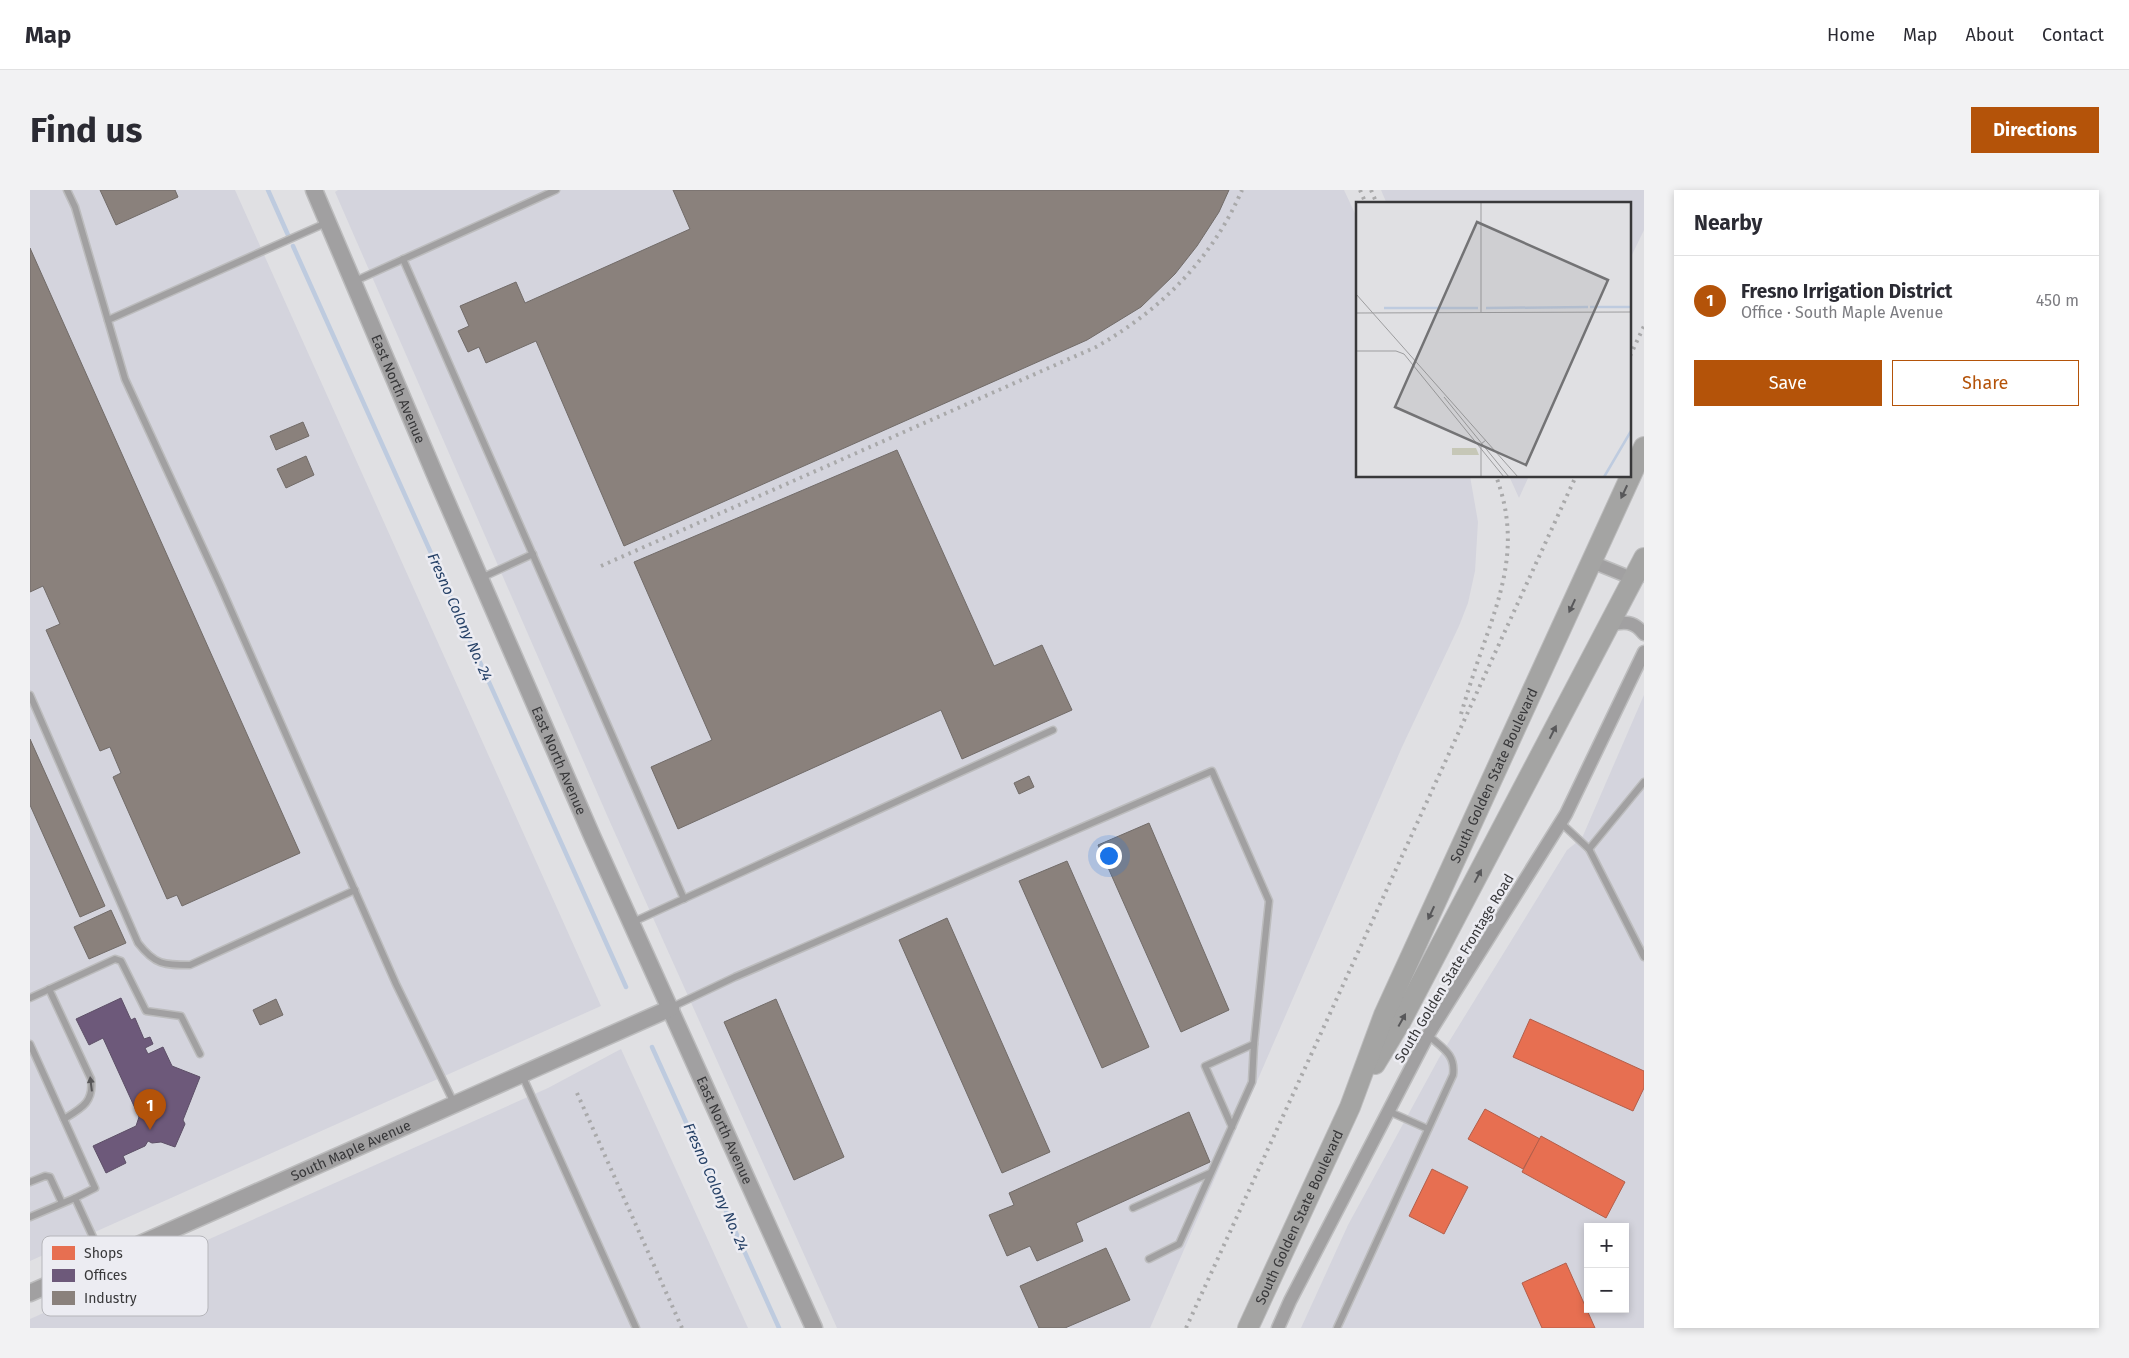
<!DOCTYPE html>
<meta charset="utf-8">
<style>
body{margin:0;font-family:"Fira Sans",sans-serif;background:#f2f2f3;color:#2b2b33}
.controls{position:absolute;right:15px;bottom:15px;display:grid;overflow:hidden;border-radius:0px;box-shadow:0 2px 8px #0003}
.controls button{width:45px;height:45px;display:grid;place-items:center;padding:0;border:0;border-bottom:1px solid #e1e1e2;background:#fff;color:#2b2b33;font:25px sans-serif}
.you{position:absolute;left:1078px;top:665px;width:18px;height:18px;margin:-12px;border:4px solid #fff;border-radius:50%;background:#1a73e8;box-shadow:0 0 0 8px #1a73e833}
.badge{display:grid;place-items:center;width:32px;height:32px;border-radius:50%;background:#b45309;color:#fff;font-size:16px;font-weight:700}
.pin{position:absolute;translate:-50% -41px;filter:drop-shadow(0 1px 2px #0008)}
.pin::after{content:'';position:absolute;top:26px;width:18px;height:15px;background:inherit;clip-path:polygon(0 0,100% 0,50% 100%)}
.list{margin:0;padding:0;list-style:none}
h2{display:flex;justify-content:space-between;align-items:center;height:65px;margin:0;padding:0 20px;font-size:21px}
h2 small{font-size:16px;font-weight:400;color:#7c7c81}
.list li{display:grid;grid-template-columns:32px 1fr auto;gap:15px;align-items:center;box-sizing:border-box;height:90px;padding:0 20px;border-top:1px solid #e1e1e2}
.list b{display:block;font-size:19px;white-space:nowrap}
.list p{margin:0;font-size:16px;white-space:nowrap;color:#7c7c81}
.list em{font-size:16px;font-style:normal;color:#7c7c81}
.actions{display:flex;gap:10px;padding:15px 20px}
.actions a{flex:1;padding:11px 0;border:1px solid #b45309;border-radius:0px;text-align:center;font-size:18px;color:#b45309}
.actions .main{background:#b45309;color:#fff}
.map{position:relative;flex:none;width:1614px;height:1138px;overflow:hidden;border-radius:0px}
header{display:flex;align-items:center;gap:30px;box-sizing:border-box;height:70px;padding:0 25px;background:#fff;border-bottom:1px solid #e1e1e2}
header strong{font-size:24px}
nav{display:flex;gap:28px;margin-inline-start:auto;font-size:18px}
.intro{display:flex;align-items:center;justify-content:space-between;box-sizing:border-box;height:120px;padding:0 30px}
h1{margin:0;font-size:35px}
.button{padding:12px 22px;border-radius:0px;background:#b45309;color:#fff;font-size:18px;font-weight:700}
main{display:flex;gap:30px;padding:0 30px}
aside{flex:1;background:#fff;border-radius:0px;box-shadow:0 2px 8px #0003}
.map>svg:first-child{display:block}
.built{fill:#d4d4dd;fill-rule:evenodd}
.shops{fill:#e76f51;stroke:#b25e4a}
.offices{fill:#6d597a;stroke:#5d4f67}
.industry{fill:#8a817c;stroke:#716b68}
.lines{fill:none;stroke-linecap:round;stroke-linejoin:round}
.stream{stroke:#becbdf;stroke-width:4.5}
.service-casing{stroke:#bcbcbd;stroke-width:9}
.minor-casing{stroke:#bcbcbd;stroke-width:15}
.tertiary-casing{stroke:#bcbcbd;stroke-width:19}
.primary-casing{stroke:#bcbcbd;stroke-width:22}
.service{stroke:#a1a0a1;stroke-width:6}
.minor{stroke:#a1a0a1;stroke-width:12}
.tertiary{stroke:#a1a0a1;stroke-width:16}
.primary{stroke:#a4a4a3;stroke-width:20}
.rail{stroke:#a9a9aa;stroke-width:4;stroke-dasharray:2.5 5;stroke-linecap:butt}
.oneway{fill:#58585a}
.oneway2{fill:#585759}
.labels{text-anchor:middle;stroke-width:5;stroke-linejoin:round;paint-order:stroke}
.street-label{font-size:14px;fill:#38383a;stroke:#ececf2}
.water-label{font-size:15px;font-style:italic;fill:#264167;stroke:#ececf2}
.inset-river{fill:none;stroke:#becbdf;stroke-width:2.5}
.inset-road{fill:none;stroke:#9d9d9f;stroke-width:1}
.view{fill:#737375;fill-opacity:0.15;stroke:#737375;stroke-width:2.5}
.inset-edge{fill:none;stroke:#38383a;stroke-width:2.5}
.key{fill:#ececf2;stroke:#b6b6bb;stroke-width:1}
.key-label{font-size:14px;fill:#38383a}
</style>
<header>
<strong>Map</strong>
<nav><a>Home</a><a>Map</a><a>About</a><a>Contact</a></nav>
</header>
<div class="intro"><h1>Find us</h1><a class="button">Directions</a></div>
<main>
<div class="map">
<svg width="1614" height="1138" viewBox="0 0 1614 1138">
<rect width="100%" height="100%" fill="#e0e0e3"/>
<g class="built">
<path d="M0,0H205L571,816L0,1071Z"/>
<path d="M308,0H1314L1328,30V286H1440L1448,332L1445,381L1438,413L1429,436L1372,557L1120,1138H807L580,632L305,2Z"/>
<path d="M1351,0H1614V40L1600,69V14H1357Z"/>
<path d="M1479,286H1499L1489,308Z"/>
<path d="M1614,505V1138H1271L1318,1035L1409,868L1537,660L1552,648ZM1558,1037H1595V1119H1558Z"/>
<path d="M591,859L718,1138H0V1129L518,898Z"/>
</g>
<g class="shops">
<path d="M1500,829L1614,881V898L1603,921L1483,867Z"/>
<path d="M1455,919L1510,949L1493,979L1438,949Z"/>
<path d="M1511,946L1595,992L1576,1028L1492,982Z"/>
<path d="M1402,979L1438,997L1414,1044L1379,1026Z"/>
<path d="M1536,1073L1565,1138H1512L1492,1093Z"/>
</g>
<path class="offices" d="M91,808L101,830L105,828L114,849L120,847L123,854L115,858L118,864L133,857L142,876L170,887L153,930L155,934L145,957L131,952L122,953L118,951L115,956L93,966L96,973L76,983L63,956L106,936L109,927L73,848L59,855L46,829Z"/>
<g class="industry">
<path d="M70,0H145L148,7L86,35Z"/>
<path d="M643,0H1199L1189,22L1167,56L1145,84L1111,117L1057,150L594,356L506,151L456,173L449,157L438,162L428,141L439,136L430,116L486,92L495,113L660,39Z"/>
<path d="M0,58L270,663L152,716L147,705L137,709L83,587L91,583L80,557L70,561L16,440L30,434L13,396L0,402Z"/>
<path d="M273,232L279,246L246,260L240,246Z"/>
<path d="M867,260L964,476L1012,455L1042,520L932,569L911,520L648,639L621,577L682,550L604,372Z"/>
<path d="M276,266L284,285L256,298L247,279Z"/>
<path d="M0,549L75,716L50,727L0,615Z"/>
<path d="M999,586L1004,597L989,604L984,593Z"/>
<path d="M1119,633L1199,820L1151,842L1068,655Z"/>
<path d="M1037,671L1119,857L1072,878L989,691Z"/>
<path d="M81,720L96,753L59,769L44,737Z"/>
<path d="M917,728L1020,962L972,983L869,750Z"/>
<path d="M246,809L253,825L230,835L223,820Z"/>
<path d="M746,809L814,967L764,990L694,832Z"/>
<path d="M1159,922L1180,972L1046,1033L1053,1051L1007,1071L1000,1056L977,1066L959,1025L984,1015L979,1003Z"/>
<path d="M1076,1058L1100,1110L1035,1138H1009L990,1096Z"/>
</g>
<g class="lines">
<g class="stream">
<path d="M238,0L258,45"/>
<path d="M263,56L596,797"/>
<path d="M622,857L749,1138"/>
</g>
<defs>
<g id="service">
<path d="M37,0L45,17L95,189L190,395L366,794L424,913"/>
<path d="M373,69L654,709"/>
<path d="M325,91L526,0"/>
<path d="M78,130L296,33"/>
<path d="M451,388L503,364"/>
<path d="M0,505L108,753C125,775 134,775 160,775L325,700"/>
<path d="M1530,632L1559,659L1614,767"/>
<path d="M1559,659L1614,592"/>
<path d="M603,732L1023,540"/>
<path d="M19,799L61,889C64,912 52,918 34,929"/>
<path d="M0,808L85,769L91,771L116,821L151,826L170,864"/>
<path d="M642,817L705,787L1182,581L1239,711L1224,854L1222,892L1149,1054L1119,1069"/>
<path d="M0,854L65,998L45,1008"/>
<path d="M492,885L606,1138"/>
<path d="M1358,921L1398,939"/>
<path d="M1202,937L1175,876L1224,854"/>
<path d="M0,992L15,986L20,987L32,1013"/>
<path d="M1103,1018L1180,983"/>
<path d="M0,1027L45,1008L73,1069"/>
<path d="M1307,1138L1423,885C1426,864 1412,858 1398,845"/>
</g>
<g id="minor">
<path d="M1562,372L1604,389L1608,388"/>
<path d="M1580,435C1594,431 1604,431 1614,444"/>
<path d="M1248,1138L1260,1111L1398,845L1536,624L1614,462"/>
</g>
<g id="tertiary">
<path id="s1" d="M284,0L409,294L562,646L784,1138"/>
<path id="s2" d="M0,1103L641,818"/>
</g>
<g id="primary">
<path d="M1345,874L1371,831L1614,368"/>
<path id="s3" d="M1218,1138L1320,917L1354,825L1614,257"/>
</g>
</defs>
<use href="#service" class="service-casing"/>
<use href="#minor" class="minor-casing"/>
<use href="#tertiary" class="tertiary-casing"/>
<use href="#primary" class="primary-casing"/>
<use href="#service" class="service"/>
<use href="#minor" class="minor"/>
<use href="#tertiary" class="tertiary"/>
<use href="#primary" class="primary"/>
<g class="rail">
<path d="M1330,0L1336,14"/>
<path d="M1341,0L1347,14"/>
<path d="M1600,166L1614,136"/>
<path d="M571,376L1066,157C1131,120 1182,69 1212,0"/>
<path d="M1431,524C1437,504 1443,485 1450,465C1472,402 1491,353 1466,286"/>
<path d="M547,903L652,1138"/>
<path d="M1156,1138L1546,286"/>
</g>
</g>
<defs><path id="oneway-solid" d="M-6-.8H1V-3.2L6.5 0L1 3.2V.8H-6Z" transform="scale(1.25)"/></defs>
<g class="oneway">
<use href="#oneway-solid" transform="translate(1594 302) rotate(115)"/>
<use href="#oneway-solid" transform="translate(1542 416) rotate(115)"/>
<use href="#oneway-solid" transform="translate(1523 542) rotate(-63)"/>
<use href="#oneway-solid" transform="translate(1448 686) rotate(-62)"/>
<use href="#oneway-solid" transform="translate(1401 723) rotate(115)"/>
<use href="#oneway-solid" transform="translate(1372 830) rotate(-61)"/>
</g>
<use class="oneway2" href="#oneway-solid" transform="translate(61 894) rotate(-97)"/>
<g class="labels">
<g class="street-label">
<text dy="5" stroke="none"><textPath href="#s1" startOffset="216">East North Avenue</textPath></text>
<text dy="5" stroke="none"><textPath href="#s1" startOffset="621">East North Avenue</textPath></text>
<text dy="5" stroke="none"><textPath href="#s3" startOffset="605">South Golden State Boulevard</textPath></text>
<text transform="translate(1424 778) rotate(-59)" y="5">South Golden State Frontage Road</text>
<text dy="5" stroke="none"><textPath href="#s1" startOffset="1026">East North Avenue</textPath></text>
<text dy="5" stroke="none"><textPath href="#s2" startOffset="351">South Maple Avenue</textPath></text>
<text dy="5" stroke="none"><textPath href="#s3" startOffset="122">South Golden State Boulevard</textPath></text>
</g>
<g class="water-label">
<text transform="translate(430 427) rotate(66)" y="5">Fresno Colony No. 24</text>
<text transform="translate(686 997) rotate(66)" y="5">Fresno Colony No. 24</text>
</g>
</g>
<g transform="translate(1326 12)">
<rect width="275" height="275" fill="#e0e0e3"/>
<path d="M96,246H120L123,253H96Z" fill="#c6c7b7"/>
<path class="inset-river" d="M234,105H275M28,106H122M130,106L232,105M248,275L275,229"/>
<path class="inset-road" d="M0,92L162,275M125,110V0M0,111L275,110M0,149H40L48,152L148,275M88,195L153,275M125,275V242L130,238"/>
<path class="view" d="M121,20L252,78L170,263L39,205Z"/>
<rect width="275" height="275" class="inset-edge"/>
</g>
<rect x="12" y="1046" width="166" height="80" rx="8" class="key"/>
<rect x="22" y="1056" width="23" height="14" fill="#e76f51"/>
<rect x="22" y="1079" width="23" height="13" fill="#6d597a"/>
<rect x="22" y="1101" width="23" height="14" fill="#8a817c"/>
<g class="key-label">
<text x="54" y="1068">Shops</text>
<text x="54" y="1090">Offices</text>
<text x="54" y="1113">Industry</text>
</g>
</svg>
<div class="controls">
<button>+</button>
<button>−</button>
</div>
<div class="you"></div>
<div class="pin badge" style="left:120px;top:940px">1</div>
</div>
<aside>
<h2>Nearby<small></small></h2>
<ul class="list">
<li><span class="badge">1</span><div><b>Fresno Irrigation District</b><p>Office · South Maple Avenue</p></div><em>450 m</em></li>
</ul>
<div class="actions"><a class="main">Save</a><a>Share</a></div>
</aside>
</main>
